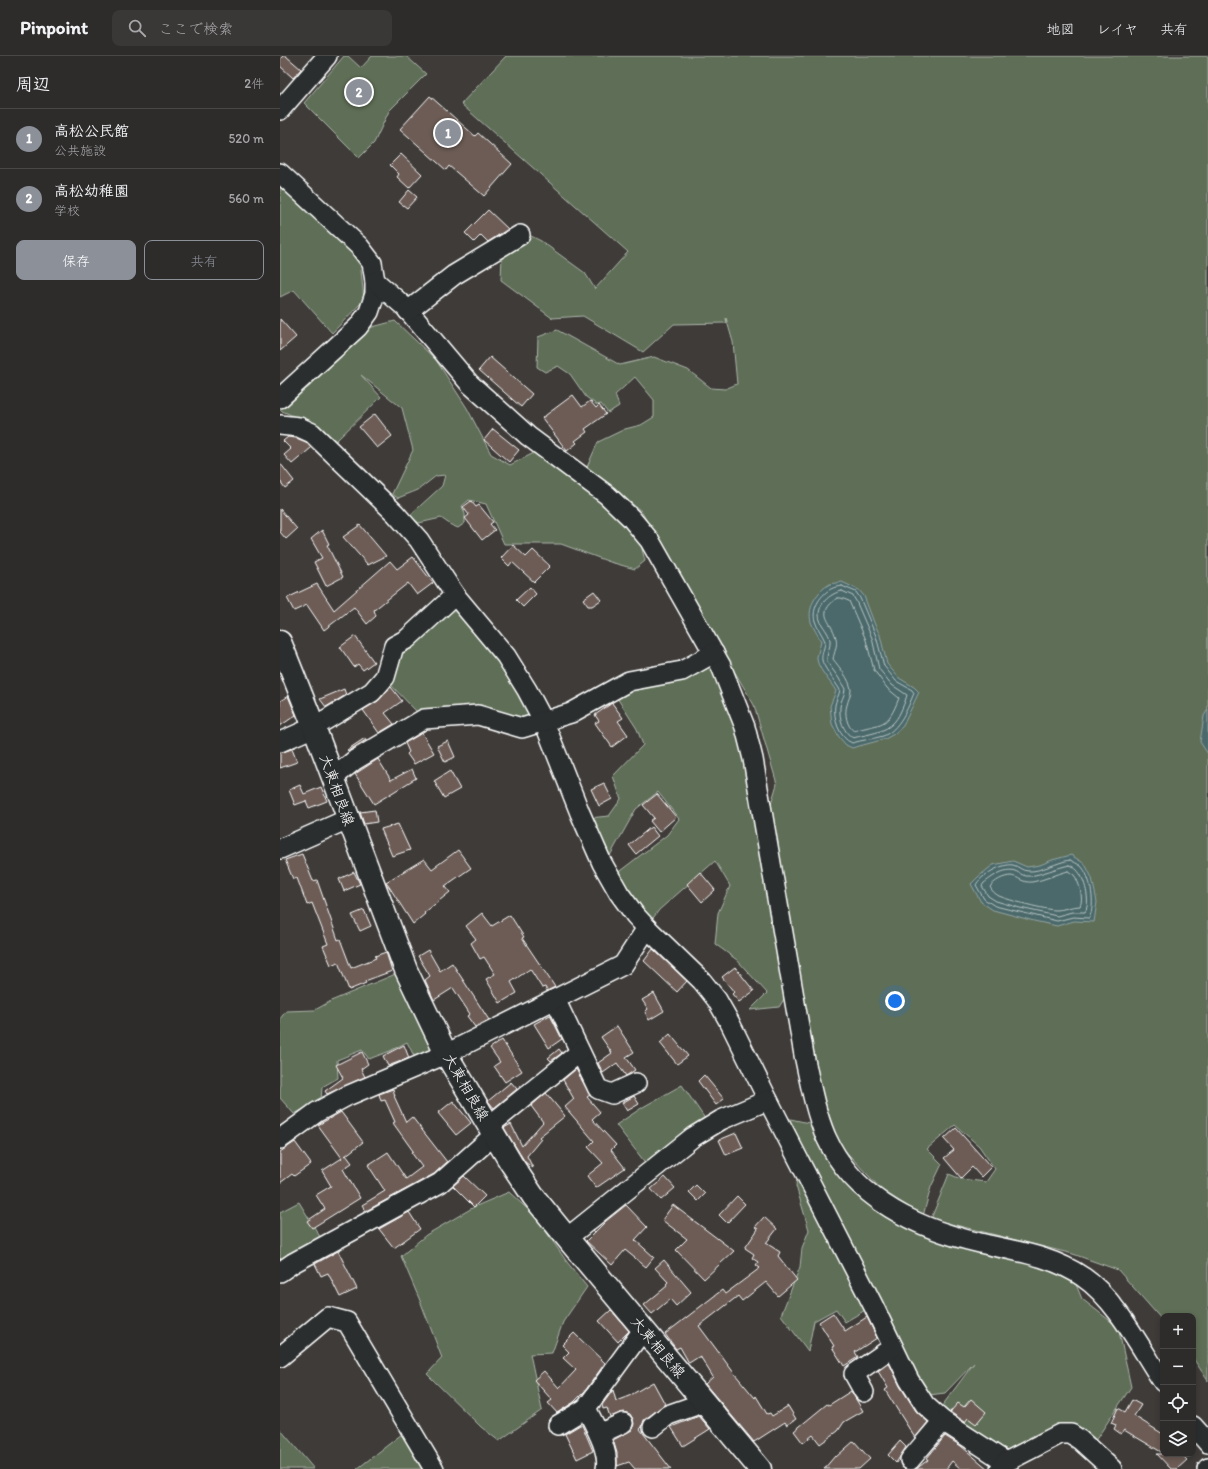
<!DOCTYPE html>
<html lang="ja">
<meta charset="utf-8">
<style>
body{margin:0;font-family:Itim,"Klee One",sans-serif;background:#3a3837;color:#f1f3f6}
.controls{position:absolute;right:12px;bottom:12px;display:grid;overflow:hidden;border-radius:8px;box-shadow:0 2px 6px #0003}
.controls button{width:36px;height:36px;display:grid;place-items:center;padding:0;border:0;border-bottom:1px solid #494847;background:#2e2c2b;color:#f1f3f6;font:20px sans-serif}
.you{position:absolute;left:615px;top:945px;width:14px;height:14px;margin:-10px;border:3px solid #fff;border-radius:50%;background:#1a73e8;box-shadow:0 0 0 6px #1a73e833}
.badge{display:grid;place-items:center;width:26px;height:26px;border-radius:50%;background:#8c9099;color:#fff;font-size:13px;font-weight:700}
.pin{position:absolute;translate:-50% -50%;border:2px solid #fff;box-shadow:0 1px 4px #0006}
.list{margin:0;padding:0;list-style:none}
h2{display:flex;justify-content:space-between;align-items:center;height:52px;margin:0;padding:0 16px;font-size:17px}
h2 small{font-size:13px;font-weight:400;color:#a7a7a9}
.list li{display:grid;grid-template-columns:26px 1fr auto;gap:12px;align-items:center;box-sizing:border-box;height:60px;padding:0 16px;border-top:1px solid #494847}
.list b{display:block;font-size:15px;white-space:nowrap}
.list p{margin:0;font-size:13px;white-space:nowrap;color:#a7a7a9}
.list em{font-size:13px;font-style:normal;color:#a7a7a9}
.actions{display:flex;gap:8px;padding:12px 16px}
.actions a{flex:1;padding:9px 0;border:1px solid #8c9099;border-radius:8px;text-align:center;font-size:14px;color:#8c9099}
.actions .main{background:#8c9099;color:#fff}
.icon{flex:none;width:22px;height:22px;fill:none;stroke:currentColor;stroke-width:2;stroke-linecap:round;stroke-linejoin:round}
.map{position:relative;flex:none;width:928px;height:1413px;overflow:hidden}
header{display:flex;align-items:center;gap:24px;box-sizing:border-box;height:56px;padding:0 20px;background:#2e2c2b;border-bottom:1px solid #494847}
header strong{font-size:19px}
nav{display:flex;gap:22px;margin-inline-start:auto;font-size:14px}
.search{width:280px;height:36px;background:#3a3837;display:flex;align-items:center;gap:10px;box-sizing:border-box;padding:0 14px;border-radius:8px;color:#a7a7a9;font-size:15px}
main{display:flex}
aside{flex:1;background:#2e2c2b}
.map>svg:first-child{display:block}
.green{fill:#5e6e57;stroke:#aeb6ab}
.water{fill:#4b696b;stroke:#93a5a6}
.lines{fill:none;stroke-linecap:round;stroke-linejoin:round}
.shore{stroke:#b7c3c4;stroke-width:1}
.building{fill:#6c5b54;stroke:#fff}
.minor-casing{stroke:#fff;stroke-width:22}
.major-casing{stroke:#fff;stroke-width:25}
.minor{stroke:#2a2d2e;stroke-width:19}
.major{stroke:#2a2d2e;stroke-width:22}
.labels{text-anchor:middle;stroke-width:4;stroke-linejoin:round;paint-order:stroke}
.street-label{font-size:15px;fill:#fff;stroke:#2a2d2e}
</style>
<header>
<strong>Pinpoint</strong>
<div class="search"><svg class="icon" aria-label="search" viewBox="0 0 24 24"><circle cx="10" cy="10" r="6"/><path d="M15 15l6 6"/></svg>ここで検索</div>
<nav><a>地図</a><a>レイヤ</a><a>共有</a></nav>
</header>
<main>
<aside>
<h2>周辺<small>2件</small></h2>
<ul class="list">
<li><span class="badge">1</span><div><b>高松公民館</b><p>公共施設</p></div><em>520 m</em></li>
<li><span class="badge">2</span><div><b>高松幼稚園</b><p>学校</p></div><em>560 m</em></li>
</ul>
<div class="actions"><a class="main">保存</a><a>共有</a></div>
</aside>
<div class="map">
<svg width="928" height="1413" viewBox="0 0 928 1413">
<rect width="100%" height="100%" fill="#3e3b39"/>
<filter id="ink" filterUnits="userSpaceOnUse"><feTurbulence type="fractalNoise" baseFrequency=".025" numOctaves="2"/><feDisplacementMap in="SourceGraphic" scale="8" xChannelSelector="R" yChannelSelector="G"/><feConvolveMatrix kernelMatrix="1 2 1 2 8 2 1 2 1" color-interpolation-filters="sRGB"/></filter>
<g filter="url(#ink)">
<g class="green">
<path d="M64,0H68L81,12L92,0H126L146,18L109,55L94,87L79,102L24,47Z"/>
<path d="M226,0H928V1325L913,1302V1260H883V1265L838,1214L793,1198L651,1163L669,1118L681,1123L706,1126L715,1113L699,1090L675,1069L647,1093L662,1108L651,1131L643,1160L602,1134L555,1084L508,937L499,951L470,954L487,937L457,904L435,888L438,857L450,830L435,805L379,854L368,869L336,818L387,779L399,763L378,736L356,753L327,805L309,762L329,760L341,743L333,720L363,689L357,673L332,634L433,600L466,687L485,768L497,728L474,649L361,455L307,411L318,386L345,373L361,369L374,361V344L355,321L335,339L339,350L328,357L321,348L317,349L306,341L290,318L278,310L265,316L257,311L258,281L277,274L340,309L374,301L408,314L431,332L445,333L457,328L453,286L446,262L447,267L394,268L363,296L303,260L272,262L221,224L222,200L251,180L261,185L305,217L315,233L348,196L181,48Z"/>
<path d="M0,128L80,204L84,244L52,277L14,234L0,241Z"/>
<path d="M115,265L156,304L187,352L211,398L230,409L254,397L273,405L305,429L342,464L361,489L365,505L355,513L330,506L281,488H224L206,448L189,444L182,450L185,458V467L178,472L171,469L161,462L139,467L129,460L162,430L165,419L156,420L138,434L118,442L112,438L133,394L122,352L81,319L101,341L54,387L29,367L0,354V352L30,330L45,311L81,274Z"/>
<path d="M175,539L255,655L249,666L137,656L109,627L124,587Z"/>
<path d="M118,917L155,992L136,1004L127,986L110,995L89,1003L82,994L57,1004L58,1022L42,1031L41,1045L14,1058L0,1042V963L6,955L35,954L51,945Z"/>
<path d="M402,1029L428,1067L367,1109L336,1069L363,1051Z"/>
<path d="M506,1062L529,1067L576,1124L630,1173L708,1200L790,1214L802,1243L838,1271L851,1331L815,1385L790,1370L727,1394L656,1358L694,1307L665,1337L649,1339L592,1250L565,1266L556,1253L534,1265L528,1295L501,1259L520,1211L522,1192L529,1174L516,1130L520,1094Z"/>
<path d="M229,1136L256,1161L287,1206L307,1231L283,1266L272,1297L250,1298L262,1354L219,1385L201,1371L147,1318L162,1302L141,1247L121,1200L146,1179L194,1151Z"/>
<path d="M19,1146L42,1184L0,1212V1156Z"/>
<path d="M0,1373L34,1413H0Z"/>
<path d="M122,1378L151,1413H77Z"/>
</g>
<g class="water">
<path d="M562,526L579,534L584,540L595,569L600,579L607,608L619,622L634,631L639,636L623,670L614,678L605,683L572,692L566,689L559,681L552,668L550,650L556,635C551,626 536,611 537,601C538,596 540,591 541,585C538,579 533,572 531,566C527,551 537,535 550,528C553,527 559,527 562,526Z"/>
<path d="M928,653V698L920,686L924,660Z"/>
<path d="M791,799L805,808L812,822L817,846L814,866L794,865L777,870L754,865L713,854L701,846L691,828L698,821L713,809L733,805L747,811L760,809L772,804Z"/>
</g>
<g class="lines">
<g class="shore">
<path d="M562,530L576,536L580,542L596,580L604,610L616,625L632,634L634,637C628,652 619,674 603,680C593,683 582,684 572,687C559,682 553,662 555,649C556,644 559,639 560,634C556,627 542,609 542,604C541,598 545,591 545,585C542,578 537,572 535,565C531,553 541,537 553,532C555,531 559,531 562,530Z"/>
<path d="M562,535L573,540L576,545L592,582L599,613L612,629L627,639C625,646 620,659 615,665C606,677 587,678 573,682C563,676 559,662 560,651C560,645 565,640 565,633L558,621L547,606C546,598 551,591 550,584C549,576 542,571 540,564C535,550 550,537 562,535Z"/>
<path d="M557,542H561L569,545L586,584L594,614L607,632L619,642C607,673 603,666 574,675C567,671 564,657 567,649C568,644 571,639 571,634C570,623 559,611 553,603C554,597 558,589 556,582C551,563 535,559 557,542Z"/>
<path d="M790,804C794,806 798,808 801,810C811,820 816,850 809,862L793,861L777,865L715,850L704,843L696,829C700,820 722,807 733,809C738,810 742,815 748,815C761,816 777,806 790,804Z"/>
<path d="M789,809C792,810 795,812 797,814C805,822 811,847 805,856H792L777,860L740,852L716,845L708,840L702,830L704,827C711,822 724,811 735,815C740,817 744,821 750,820C763,818 776,812 789,809Z"/>
<path d="M788,815C789,816 793,818 794,819C799,825 804,843 800,850C791,850 784,854 776,854C766,854 728,844 719,840C715,838 712,835 710,831C714,825 724,820 731,820C739,821 742,827 752,826C765,824 776,818 788,815Z"/>
</g>
</g>
<g class="building">
<path d="M3,0H6L21,13L13,22L0,10V3Z"/>
<path d="M150,40L195,80L198,77L232,108L204,140L169,110L166,114L120,73Z"/>
<path d="M121,98L142,118L129,132L117,121L119,118L110,109Z"/>
<path d="M129,134L137,141L127,152L119,146Z"/>
<path d="M208,154L228,173L208,186L201,179L194,186L185,177Z"/>
<path d="M0,263L16,281L0,295Z"/>
<path d="M210,301L252,338L241,351L199,314Z"/>
<path d="M293,339L302,351L310,345L316,352L319,349L326,358L305,373L307,376L295,385L297,387L287,395L262,362Z"/>
<path d="M95,358L112,380L97,392L79,371Z"/>
<path d="M213,373L239,394L229,406L204,384Z"/>
<path d="M8,381L16,382L26,386L31,392L12,408L4,399L11,393L3,385Z"/>
<path d="M0,407L14,425L5,432L0,425Z"/>
<path d="M191,445L196,451L199,449L213,466L210,468L215,474L202,484L185,462L189,459L183,451Z"/>
<path d="M0,453L17,473L6,483L0,476Z"/>
<path d="M80,469L106,500L88,509L63,481Z"/>
<path d="M42,474L49,488L47,489L63,521L46,530L34,506L42,502L31,483Z"/>
<path d="M233,489L246,501L253,494L270,510L254,526L232,506L229,510L221,502Z"/>
<path d="M133,501L153,527L137,539L128,527L94,554L96,560L87,568L74,551L44,574L27,549L14,555L7,542L37,528L54,554L110,505L117,513Z"/>
<path d="M250,531L256,538L243,551L236,544Z"/>
<path d="M314,535L321,544L312,550H308L303,543Z"/>
<path d="M75,580L94,606L83,614L78,608L74,611L60,591Z"/>
<path d="M111,631L122,645L105,657L114,668L99,677L83,654L98,645Z"/>
<path d="M64,633L66,639L46,651L40,643Z"/>
<path d="M8,640L16,659L0,670V645Z"/>
<path d="M332,647L343,662L338,665L348,679L332,691L315,667L319,665L315,659Z"/>
<path d="M142,677L154,697L134,708L127,698L129,696L125,687Z"/>
<path d="M85,682L86,684L68,695L67,694Z"/>
<path d="M168,685L175,701L165,706L157,690Z"/>
<path d="M12,693L17,706L0,712V697Z"/>
<path d="M98,703L111,724L132,713L136,722L94,748L75,718Z"/>
<path d="M170,715L180,733L164,742L154,725Z"/>
<path d="M324,727L332,743L319,750L311,733Z"/>
<path d="M20,729L24,738L41,731L47,745L29,752L26,745L15,749L9,734Z"/>
<path d="M377,738L396,761L379,776L370,765L374,762L363,749Z"/>
<path d="M95,754L97,766L84,768L80,756Z"/>
<path d="M118,768L130,794L112,800L101,773Z"/>
<path d="M371,771L378,780L356,798L349,789Z"/>
<path d="M178,794L191,812L165,830L170,836L144,857L145,858L133,868L106,826L144,803L152,813Z"/>
<path d="M22,798L33,825L37,824L58,884L60,883L71,912L96,902L95,900L106,896L112,915L85,925L86,927L69,934L58,906L51,909L43,890L48,888L32,847L27,849L17,822L13,823L5,804Z"/>
<path d="M74,816L80,828L64,835L59,823Z"/>
<path d="M420,816L435,834L422,846L407,828Z"/>
<path d="M84,854L91,870L80,875L72,859Z"/>
<path d="M202,857L212,870L230,859L244,881L242,882L275,931L267,935L265,931L262,932L250,913L231,926L237,937L220,947L206,923L215,918L204,901L200,903L191,887L196,883L186,870Z"/>
<path d="M373,893L407,925L397,936L364,905Z"/>
<path d="M148,894L160,915L172,907L209,964L195,971L187,960L190,958L173,932L154,944L145,924L150,920L138,900Z"/>
<path d="M455,911L474,935L459,946L452,938L454,936L442,921Z"/>
<path d="M374,937L384,955L369,964L365,956L368,953L362,944Z"/>
<path d="M270,959L282,983L269,992L254,968Z"/>
<path d="M337,970L354,996L346,1001L355,1014L346,1020L337,1007L323,1017L318,1007L332,997L321,981Z"/>
<path d="M390,978L408,1000L397,1008L380,987Z"/>
<path d="M222,984L242,1015L225,1026L214,1010L220,1006L210,992Z"/>
<path d="M124,989L129,1002L108,1010L103,1000Z"/>
<path d="M279,993L282,997L271,1005L268,1002Z"/>
<path d="M82,996L88,1008L81,1013L85,1021L47,1038L45,1035L63,1022L56,1009Z"/>
<path d="M296,1013L310,1039L307,1041L320,1056L312,1063L336,1089L331,1094L345,1112L316,1132L307,1120L323,1107L308,1091L314,1085L285,1051L294,1043L283,1024Z"/>
<path d="M424,1019L444,1043L436,1049L418,1025Z"/>
<path d="M231,1026L237,1033L214,1052L208,1045Z"/>
<path d="M113,1033L115,1040H114L126,1066L132,1061L167,1106L154,1118L86,1155L82,1149L105,1135L88,1109L108,1096L126,1123L142,1111L131,1096L133,1095L113,1067L115,1066L105,1044L101,1045L99,1038Z"/>
<path d="M266,1037L285,1060L259,1081L261,1083L247,1100L253,1112L245,1106L224,1072L231,1068L242,1090L263,1066L251,1050Z"/>
<path d="M354,1040L359,1048L347,1055L342,1047Z"/>
<path d="M173,1045L191,1067L176,1079L158,1057Z"/>
<path d="M61,1056L83,1086L65,1100L66,1099L72,1107L63,1113L80,1142L32,1172L27,1165L45,1153L36,1139L51,1130L42,1115L62,1102L38,1069Z"/>
<path d="M676,1072L711,1111L701,1121L692,1111L681,1122L664,1102L674,1094L664,1083Z"/>
<path d="M456,1077L463,1092L446,1099L439,1084Z"/>
<path d="M15,1086L31,1108L14,1120L12,1118L0,1127V1096Z"/>
<path d="M184,1120L205,1140L194,1151L173,1130Z"/>
<path d="M385,1121L395,1132L381,1144L371,1133Z"/>
<path d="M416,1129L425,1138L418,1145L409,1136Z"/>
<path d="M457,1140L465,1148L447,1167L439,1159Z"/>
<path d="M346,1149L367,1171L355,1184L374,1201L366,1211L345,1194L332,1209L306,1185L326,1165Z"/>
<path d="M393,1149L454,1195L424,1223L396,1194L407,1183L382,1164Z"/>
<path d="M129,1156L140,1173L114,1192L99,1173Z"/>
<path d="M484,1161L497,1173L486,1187L500,1196L498,1200L517,1224L498,1240L486,1226L462,1245L458,1240L419,1270L454,1317L475,1342L476,1340L487,1358L490,1357L492,1360L508,1350L516,1363L507,1369L505,1366L474,1386L425,1328L433,1321L420,1300L409,1307L400,1291L396,1293L385,1278L442,1234L445,1238L480,1212L476,1209L478,1206L472,1202L474,1198L465,1192L478,1173L475,1171Z"/>
<path d="M58,1195L77,1233L60,1241L48,1217L41,1220L35,1208Z"/>
<path d="M384,1204L411,1236L396,1250L390,1243L372,1258L364,1249L387,1230L386,1228L388,1226L375,1212Z"/>
<path d="M331,1254L349,1275L338,1286L319,1265Z"/>
<path d="M553,1257L565,1275L587,1261L597,1282L575,1296L578,1301L564,1310L552,1291L554,1290L539,1266Z"/>
<path d="M294,1277L325,1307L305,1335L294,1346L277,1357L268,1347L272,1344L254,1324L264,1315L279,1332L296,1314L283,1302L289,1296L282,1289Z"/>
<path d="M609,1307L620,1330L636,1355L648,1366L635,1382L605,1334L608,1332L598,1315Z"/>
<path d="M373,1326L385,1348L364,1364L362,1371L360,1373L391,1413H355L349,1406L337,1410V1397L333,1384L352,1374L354,1368L353,1363L350,1358L344,1356L330,1361L327,1352L323,1353L322,1349L333,1334L336,1345L349,1340Z"/>
<path d="M571,1335L583,1355L564,1366L558,1375L540,1388L533,1379L523,1387L514,1375L547,1348L549,1349Z"/>
<path d="M691,1343L706,1356L696,1368L688,1362L685,1366L670,1356L678,1347L684,1351Z"/>
<path d="M852,1344L861,1349L854,1360L883,1378V1397L844,1374L841,1378L834,1373L836,1369L831,1367L838,1352L845,1356Z"/>
<path d="M419,1360L430,1373L403,1390L391,1371Z"/>
<path d="M300,1369H302L313,1395L297,1403L285,1378Z"/>
<path d="M665,1380L681,1390L708,1413H681L672,1405L666,1413H636L648,1404L647,1402Z"/>
<path d="M574,1385L590,1403L579,1413H544L555,1400L556,1401Z"/>
<path d="M620,1385L626,1391L616,1407L608,1399Z"/>
<path d="M877,1398H901L907,1404L897,1413H891Z"/>
</g>
<g class="lines">
<defs>
<g id="minor">
<path d="M0,54L47,0"/>
<path d="M0,117L79,190L92,207L95,225V238L89,256L78,271L0,342"/>
<path d="M95,225L126,252L190,328L248,380L327,439L351,462L370,485L441,610L465,671L473,703L524,999C530,1027 535,1055 546,1081C574,1143 638,1173 700,1187C735,1195 773,1200 803,1221C836,1243 861,1293 883,1326"/>
<path d="M128,255L174,219L240,179"/>
<path d="M0,369L19,371L32,377L115,457L139,484L175,539L226,600L247,634L264,666L300,757L322,807L339,837L355,859L367,872L422,925L437,944L450,967L488,1044L593,1249L629,1324L645,1349L663,1365L726,1406"/>
<path d="M0,686L34,671L92,636L105,621L114,590L127,583L175,539"/>
<path d="M53,722L75,704L144,663L198,659L242,672L291,657L349,625L402,615L434,597"/>
<path d="M0,793L68,763"/>
<path d="M275,943L318,1033L332,1038L356,1027"/>
<path d="M209,1070L300,996"/>
<path d="M0,1083L37,1056L67,1040L166,998L343,909L367,872"/>
<path d="M287,1182L413,1081L441,1064L488,1044"/>
<path d="M0,1216L13,1207L160,1127L214,1079"/>
<path d="M0,1301L48,1261L67,1266L154,1413"/>
<path d="M584,1336L574,1318L613,1291"/>
<path d="M278,1369L306,1352"/>
<path d="M913,1370L928,1387"/>
<path d="M373,1371L388,1359L425,1346"/>
<path d="M319,1378L343,1367"/>
<path d="M630,1404L663,1365"/>
<path d="M326,1413C330,1395 314,1368 306,1352L363,1274"/>
<path d="M720,1413L726,1406L780,1378H791L800,1384L832,1413"/>
<path d="M927,1413L928,1412"/>
</g>
<path id="major" d="M0,586L34,671L126,914L166,998L231,1107L253,1140L292,1188L480,1413"/>
</defs>
<use href="#minor" class="minor-casing"/>
<use href="#major" class="major-casing"/>
<use href="#minor" class="minor"/>
<use href="#major" class="major"/>
</g>
</g>
<g class="labels">
<g class="street-label">
<text transform="translate(57 734) rotate(70)" y="5">大東相良線</text>
<text transform="translate(186 1031) rotate(60)" y="5">大東相良線</text>
<text transform="translate(378 1291) rotate(50)" y="5">大東相良線</text>
</g>
</g>
</svg>
<div class="controls">
<button>+</button>
<button>−</button>
<button><svg class="icon" aria-label="locate" viewBox="0 0 24 24"><circle cx="12" cy="12" r="6"/><path d="M12 2v4M12 18v4M2 12h4M18 12h4"/></svg></button>
<button><svg class="icon" aria-label="layers" viewBox="0 0 24 24"><path d="M12 4l9 5-9 5-9-5zM3 14l9 5 9-5"/></svg></button>
</div>
<div class="you"></div>
<div class="pin badge" style="left:168px;top:77px">1</div>
<div class="pin badge" style="left:79px;top:36px">2</div>
</div>
</main>
